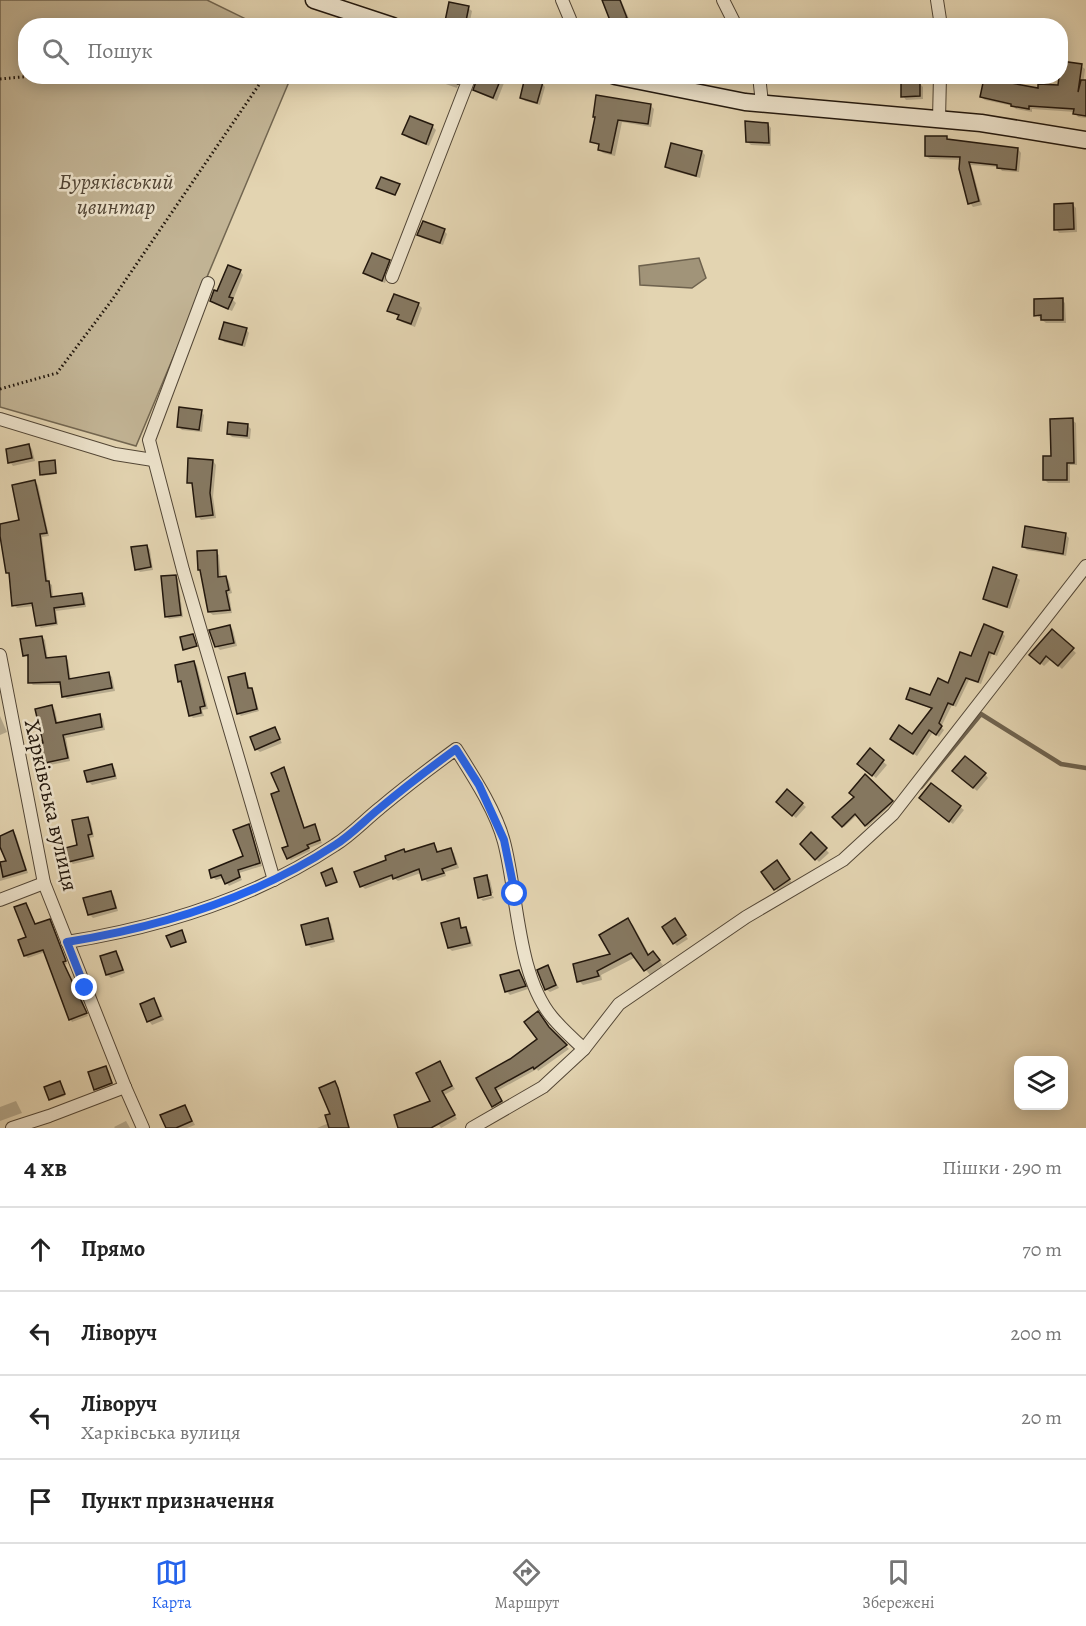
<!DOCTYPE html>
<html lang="uk">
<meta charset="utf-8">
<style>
body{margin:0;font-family:Alegreya,serif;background:#f2f2f2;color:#222}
.controls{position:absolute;right:18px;bottom:18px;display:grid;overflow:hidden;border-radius:12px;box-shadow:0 3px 15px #0003}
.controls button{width:54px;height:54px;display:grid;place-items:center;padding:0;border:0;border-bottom:2px solid #e0e0e0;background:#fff;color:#222;font:30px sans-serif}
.stop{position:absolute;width:18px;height:18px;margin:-14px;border:4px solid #2563eb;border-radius:50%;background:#fff}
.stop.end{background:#2563eb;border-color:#fff;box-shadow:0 2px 6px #0008}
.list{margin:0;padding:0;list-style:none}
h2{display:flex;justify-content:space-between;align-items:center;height:78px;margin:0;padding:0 24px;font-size:26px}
h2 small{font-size:20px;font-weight:400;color:#767676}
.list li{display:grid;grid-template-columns:39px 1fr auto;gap:18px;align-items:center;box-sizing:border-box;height:84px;padding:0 24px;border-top:2px solid #e0e0e0}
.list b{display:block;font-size:22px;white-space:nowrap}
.list p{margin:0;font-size:20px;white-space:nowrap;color:#767676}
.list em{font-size:20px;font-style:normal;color:#767676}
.icon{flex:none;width:33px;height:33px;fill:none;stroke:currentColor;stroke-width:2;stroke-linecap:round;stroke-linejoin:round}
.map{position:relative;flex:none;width:1086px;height:1128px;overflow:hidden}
.search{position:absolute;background:#fff;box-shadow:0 3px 15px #0003;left:18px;right:18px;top:18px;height:66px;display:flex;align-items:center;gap:15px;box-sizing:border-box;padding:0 21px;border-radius:24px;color:#767676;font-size:22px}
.sheet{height:414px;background:#fff}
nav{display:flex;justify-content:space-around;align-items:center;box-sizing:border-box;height:84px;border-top:2px solid #e0e0e0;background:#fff;font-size:16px;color:#767676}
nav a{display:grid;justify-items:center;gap:3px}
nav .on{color:#2563eb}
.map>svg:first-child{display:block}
.green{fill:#c2b495;stroke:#726651;stroke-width:1.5}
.water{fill:#a19479;stroke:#6e624e;stroke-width:1.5}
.shadow{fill:#0003}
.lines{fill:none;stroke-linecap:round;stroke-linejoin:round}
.stream{stroke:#6e624e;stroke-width:4.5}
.building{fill:#867962;stroke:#22170d;stroke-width:1.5}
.street-casing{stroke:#524636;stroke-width:14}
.secondary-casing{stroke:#22170d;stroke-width:19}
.path{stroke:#22170d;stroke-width:3;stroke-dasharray:1.5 3;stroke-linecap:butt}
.street{stroke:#ede3cc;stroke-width:12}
.secondary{stroke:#ede3cc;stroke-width:16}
.route{stroke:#2563eb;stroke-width:8}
.labels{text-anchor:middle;stroke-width:5;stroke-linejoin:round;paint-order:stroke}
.park-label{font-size:22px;font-style:italic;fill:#524636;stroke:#ede3cc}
.street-label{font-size:22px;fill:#22170d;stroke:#ede3cc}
</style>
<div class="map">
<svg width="1086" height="1128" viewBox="0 0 1086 1128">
<rect width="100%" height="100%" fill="#e3d4b1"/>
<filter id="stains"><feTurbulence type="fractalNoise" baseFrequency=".00333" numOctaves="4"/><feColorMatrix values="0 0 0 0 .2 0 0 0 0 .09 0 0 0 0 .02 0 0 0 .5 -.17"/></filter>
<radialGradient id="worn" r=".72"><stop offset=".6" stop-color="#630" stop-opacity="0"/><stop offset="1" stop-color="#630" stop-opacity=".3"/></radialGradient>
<path class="green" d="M0,0H207L258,25L26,26V76L291,77L136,446L0,407Z"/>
<path class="water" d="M699,258L706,278L692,288L640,285L639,266Z"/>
<g class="shadow">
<path d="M604,0H621L630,21L616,25L612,22Z"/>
<path d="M468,8L472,11L469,26H446Z"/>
<path d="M1081,66L1085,69L1082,94H1086V118L1078,117L1075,112L1032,109V112L1016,109L1013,106L985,100L981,97L1060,87Z"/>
<path d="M437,76H466L462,86L458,85L457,88L440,82L436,79Z"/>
<path d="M769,76H782L783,78L772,81Z"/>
<path d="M500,79L504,83L497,101L479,93L475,90Z"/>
<path d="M542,83L545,87L540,105L525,101L521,98Z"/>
<path d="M919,83L923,87V99L906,100L903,96Z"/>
<path d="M651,106L654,109L651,127L622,122L615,156L603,153L600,150V146L591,142L596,118Z"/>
<path d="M768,124L771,128V146L751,145L747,141Z"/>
<path d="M432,126L436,130L429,146L408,138L404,134Z"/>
<path d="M946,138L949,141L1018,149L1021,153L1019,172L1002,171L999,167L971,165L982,205L973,207L970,203L961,160L930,159L926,156Z"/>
<path d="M702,152L705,155L700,178L670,170L666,166Z"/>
<path d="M1073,205L1076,208L1077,232L1059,233L1056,229Z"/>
<path d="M444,231L447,234L443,245L422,238L419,234Z"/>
<path d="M389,262L392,265L385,283L369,276L365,273Z"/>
<path d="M240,271L243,275L233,300L236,303L232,311L215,304L212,301Z"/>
<path d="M1062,300L1065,303L1066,323H1046L1036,315Z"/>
<path d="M418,304L422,308L415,327L402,322L399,319L400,316L389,310Z"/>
<path d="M246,329L249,333L245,347L224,342L221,338Z"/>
<path d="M201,412L204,415L202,432L182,430L178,426Z"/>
<path d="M1072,420L1076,423L1077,465H1070V483H1048L1044,479L1053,457Z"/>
<path d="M248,426L251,429L250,439L232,437L228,433Z"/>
<path d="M29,446L32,449L35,461L13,466L10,462Z"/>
<path d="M213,461L216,465L213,497L216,518L201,520L198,516L194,486L188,482Z"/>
<path d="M54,462L57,474L42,476L41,474Z"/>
<path d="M35,482L38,485L49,536L42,537L48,582L52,585L53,598L82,594L85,598L86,607L56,611L58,625L41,628L38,625L34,606L17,608L14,605L10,575L8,573L0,529V525L21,521Z"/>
<path d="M1065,534L1069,538L1066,556L1027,550L1023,546Z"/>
<path d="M147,546L150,550L153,570L140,572L136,569Z"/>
<path d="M216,552L219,555L221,578L226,577L229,581L232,593L229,594L232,613L213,615L209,612Z"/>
<path d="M994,569L1016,577L1020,580L1010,609L988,602L984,598Z"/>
<path d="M175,576L178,579L183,617L169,619L166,616Z"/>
<path d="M230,626L233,630L237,646L220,650L216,646Z"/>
<path d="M1052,631L1076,653L1062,669L1051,659L1044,666L1031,655Z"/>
<path d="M1002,633L1005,636L997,656L992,654L981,684L969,680L956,707L952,705L941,727L944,730L939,737L933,732L917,756L895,742L912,736L932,709L911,701L908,698L931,697L949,685L971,658Z"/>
<path d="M42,637L45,640L48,660L65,657L68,660L71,681L109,674L112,677L115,691L67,699L64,696L62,685H33L30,682L29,658L24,655Z"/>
<path d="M194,662L197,666L208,709L202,710L204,716L193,718L190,715L183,685L180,681Z"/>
<path d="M244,674L247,677L250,690L254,692L259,711L241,716L238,713Z"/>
<path d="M51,707L55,710L58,724L99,715L103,719L105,730L66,738L70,761L45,766L42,763Z"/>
<path d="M0,716L7,732L0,735Z"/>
<path d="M274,728L282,743L260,752L256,749Z"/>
<path d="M870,751L887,765L876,778L863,767Z"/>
<path d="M111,765L115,769L117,779L92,785L88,781Z"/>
<path d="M284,769L286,772L305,829L314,826L322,843L309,848L310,851L291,860L288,858L290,847L281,792Z"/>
<path d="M957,774H985L988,778L977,791Z"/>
<path d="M865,776L892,804L867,827L857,815L844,827L835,817L856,797Z"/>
<path d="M931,785L964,810L953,824L924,802Z"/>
<path d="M787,791L806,807L796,818L781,805Z"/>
<path d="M88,818L91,822L94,837L90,838L95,859L73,864L70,861L79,846Z"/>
<path d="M249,826L251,828L262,866L239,873L242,880L229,886L223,878L216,880L213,877L245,856Z"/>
<path d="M13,832L16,835L28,873L0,881V862L7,860L0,844V838Z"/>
<path d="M811,834L829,853L819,862L802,844Z"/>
<path d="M433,845L439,853L451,850L454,853L459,868L445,872L446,876L427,882L421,873L398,881L394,878L365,889L363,887L399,873L406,853Z"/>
<path d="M780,866L792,883L779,893L763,872Z"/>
<path d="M486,877L490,880L493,893L480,896V898L475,879Z"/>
<path d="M111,892L114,896L118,911L93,918L89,914Z"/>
<path d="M493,896L494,898L483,901L481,899Z"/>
<path d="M26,904L36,926L52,924L67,964L65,965L88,1016L72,1022L70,1019L45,952L28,958L25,956L20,941L28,938Z"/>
<path d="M327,920L331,923L335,942L311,948L307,944Z"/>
<path d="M458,920L463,929H466L469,932L473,946L452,951L449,948Z"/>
<path d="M628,920L633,925L650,956L657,958L663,965L650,975L636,957L601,975L602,980L583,985L579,981L612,955Z"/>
<path d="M678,924L688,939L677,946L674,943Z"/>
<path d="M116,953L119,956L125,973L111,978L107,975Z"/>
<path d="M547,967L559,988L550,992L546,989Z"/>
<path d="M518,971L528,989L510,995L506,991Z"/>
<path d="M154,1000L157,1003L164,1020L152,1025L149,1021L142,1004Z"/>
<path d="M552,1032L569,1049L538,1071L537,1069L497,1091L504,1104L496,1109L478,1079L511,1061Z"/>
<path d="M439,1063L455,1089L444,1095L457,1119L441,1128L439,1125L431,1128H400L432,1102Z"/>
<path d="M105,1067L109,1071L114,1087L99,1093L95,1089Z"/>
<path d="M335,1083L350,1128H317L329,1123L332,1115Z"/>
<path d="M61,1084L65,1096L51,1100L50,1099Z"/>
<path d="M16,1101L22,1113L0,1121V1107Z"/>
<path d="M185,1106L195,1125L187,1128H168Z"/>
<path d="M126,1121L130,1128H115L114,1127Z"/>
</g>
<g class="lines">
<path class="stream" d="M921,787L981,714L1061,764L1086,768"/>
</g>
<g class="building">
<path d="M602,0H620L627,18L611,23Z"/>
<path d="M449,2L469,6L465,26H444Z"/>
<path d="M1061,61L1082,64L1078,92L1081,80H1086V116L1073,114L1074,109L1029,106V109L1011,106V104L980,97L984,78L1038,88V84L1058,85Z"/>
<path d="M441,76H461L458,84Z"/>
<path d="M478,76H502L493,98L473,90Z"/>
<path d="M525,77L543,82L537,103L520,98Z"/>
<path d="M901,82H920V96L901,97Z"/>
<path d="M596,95L651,104L648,124L618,120L611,153L598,150L599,144L590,142L595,117H593Z"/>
<path d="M410,116L433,125L426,144L402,134Z"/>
<path d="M745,121L768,123L769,143L746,142Z"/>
<path d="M925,136H947V139L1018,148L1016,170L997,168V165L969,162L979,201L968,204L959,169L960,157L925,156Z"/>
<path d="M671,143L702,151L696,176L665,167Z"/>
<path d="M381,177L400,184L395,195L376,188Z"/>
<path d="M1073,203L1074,229L1054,230V204Z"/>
<path d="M423,221L445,229L440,243L417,235Z"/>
<path d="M372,253L390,260L382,281L363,273Z"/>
<path d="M228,265L241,270L229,297L233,298L228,309L210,301L214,290L217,291Z"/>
<path d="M394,294L419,303L411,324L397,319L399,315L387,311Z"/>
<path d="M1063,298V320H1041V315L1034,316V299Z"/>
<path d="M224,322L247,328L242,345L219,339Z"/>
<path d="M179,407L202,410L199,430L177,427Z"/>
<path d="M1073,418L1074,463H1067V480H1043V456H1051L1050,419Z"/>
<path d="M228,422L248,424L247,436L227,434Z"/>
<path d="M29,444L32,458L8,463L6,449Z"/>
<path d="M188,458L213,460L210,493L213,515L196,517L192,483H187Z"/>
<path d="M55,460L56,473L40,475L39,462Z"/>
<path d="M35,480L47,533L40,534L46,581H49L51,597L82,593L84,604L54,608L56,623L36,626L32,603L12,606L9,573H6L0,536V524L19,520L12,485Z"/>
<path d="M1025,526L1066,533L1063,554L1022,547Z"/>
<path d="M147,545L151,567L135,570L131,547Z"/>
<path d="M217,550L218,577L226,576L229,590L226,591L230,610L208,612L200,570H198L197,551Z"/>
<path d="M993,567L1017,575L1007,607L983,599Z"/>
<path d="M176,575L181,615L165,617L161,576Z"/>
<path d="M984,624L1003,632L994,654L989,652L978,682L966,678L953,705L948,703L939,723L942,726L936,735L929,730L913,754L890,739L899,725L912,734L932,708L906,699L910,688L930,695L938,678L948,683L960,652L971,656Z"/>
<path d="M230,625L234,643L215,647L209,630Z"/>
<path d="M1052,629L1074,648L1058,666L1046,656L1040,664L1029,655Z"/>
<path d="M193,634L197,646L183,650L180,637Z"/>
<path d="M42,636L46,658L66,656L69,679L109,672L112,688L62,697L60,682L28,683V655L23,656L20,639Z"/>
<path d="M194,661L205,706L200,707L201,713L189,716L181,681L178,682L175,665Z"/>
<path d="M245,673L248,688H252L257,709L237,714L228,677Z"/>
<path d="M52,705L56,723L100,714L102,727L63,735L68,758L40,764L36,745L43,743L35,709Z"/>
<path d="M275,727L280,739L255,750L250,737Z"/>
<path d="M870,748L884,760L872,776L857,764Z"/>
<path d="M965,756L986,773L973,788L952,771Z"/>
<path d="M112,764L115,776L87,782L84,771Z"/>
<path d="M284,767L304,828L315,824L320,840L307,845L309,848L287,859L282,848L288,846L271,794L279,791L271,773Z"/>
<path d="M865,774L893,801L865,826L855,814L842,827L832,817L854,797L849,793Z"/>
<path d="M931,783L961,806L949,822L919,798Z"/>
<path d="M787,789L803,803L792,816L776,802Z"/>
<path d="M88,817L92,834L88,835L93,856L68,862L65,848L77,845L72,820Z"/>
<path d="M249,824L260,863L238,870L240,877L225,884L221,875L211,878L209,870L243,856L233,830Z"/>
<path d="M13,830L26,870L3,877L0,862L6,861L0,847V836Z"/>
<path d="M811,832L827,848L815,860L800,844Z"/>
<path d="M434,843L437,852L451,848L456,864L442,869L444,873L422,880L419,869L393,879L392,875L360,887L354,872L386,860L385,856L404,849L405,852Z"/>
<path d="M777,860L790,879L774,890L761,872Z"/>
<path d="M332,868L337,882L326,886L321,873Z"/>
<path d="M487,875L491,895L478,898L474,878Z"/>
<path d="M111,891L116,908L88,915L83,898Z"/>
<path d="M26,903L35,924L50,919L66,961L63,962L87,1013L69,1020L43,950L24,956L18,940L26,937L14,907Z"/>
<path d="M328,918L333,939L306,945L301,925Z"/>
<path d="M459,918L461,928L466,927L470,943L448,948L441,923Z"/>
<path d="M628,918L648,955L653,951L660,960L644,971L631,953L597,971L599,976L577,982L573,964L610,954L599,935Z"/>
<path d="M675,918L686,935L673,944L662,927Z"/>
<path d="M182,930L186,942L171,947L166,936Z"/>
<path d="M116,951L123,970L106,975L100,956Z"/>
<path d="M548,965L556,985L545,990L537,970Z"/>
<path d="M519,970L526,986L505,992L500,975Z"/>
<path d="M154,998L161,1016L147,1022L140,1004Z"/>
<path d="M538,1011L549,1027L567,1045L534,1069L533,1067L495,1088L502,1101L492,1107L476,1078L510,1059L537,1039L524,1022Z"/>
<path d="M440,1061L452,1086L442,1091L455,1115L431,1128H398L394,1115L430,1101L416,1073Z"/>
<path d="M106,1066L112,1083L94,1090L88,1072Z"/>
<path d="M60,1081L65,1094L49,1100L44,1087Z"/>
<path d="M335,1081L338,1088L349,1128H329L325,1115L330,1114L319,1088Z"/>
<path d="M185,1105L192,1121L176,1128H166L160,1115Z"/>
</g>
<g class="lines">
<defs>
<g id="street">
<path d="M562,0L570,19V26"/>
<path d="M723,0L736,26"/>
<path d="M937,0L941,26"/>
<path d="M759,76L762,103"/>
<path d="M939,119L940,76"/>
<path d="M392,277L470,76"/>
<path d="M208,283L149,440L183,570L274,880"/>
<path d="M0,419L115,454L153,460"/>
<path d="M0,655L44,883L125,1087L143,1128"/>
<path d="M0,900L44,883"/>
<path d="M67,942C161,927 255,898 335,845C351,835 365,820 380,808C405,787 430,768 456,749C473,776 496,811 504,842C518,895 517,975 552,1017C561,1028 573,1039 584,1049"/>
<path d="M12,1128L49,1116L125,1087"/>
<path d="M472,1128L543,1087L584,1049L619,1004L746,917L843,860L893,814L1086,566"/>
</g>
<g id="secondary">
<path d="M314,0L393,26"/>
<path d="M615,76L745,102L981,123L1086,140"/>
</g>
</defs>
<use href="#street" class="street-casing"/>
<use href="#secondary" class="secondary-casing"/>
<g class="path">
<path d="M0,79L32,76"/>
<path d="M0,389L57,373L112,300L265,76"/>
</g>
<use href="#street" class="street"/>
<use href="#secondary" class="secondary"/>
</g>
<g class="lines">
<path class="route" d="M85,988L67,942C161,927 254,898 335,845C351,835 365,820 380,808C405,787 430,768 456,749L479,785L504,840L515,894"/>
</g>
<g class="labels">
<g class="park-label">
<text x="116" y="189">Буряківський<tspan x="116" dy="25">цвинтар</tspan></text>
</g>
<g class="street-label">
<text transform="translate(52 805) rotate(77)" y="8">Харківська вулиця</text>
</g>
</g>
<rect width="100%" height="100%" filter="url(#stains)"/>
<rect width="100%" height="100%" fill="url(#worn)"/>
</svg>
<div class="controls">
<button><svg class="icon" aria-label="layers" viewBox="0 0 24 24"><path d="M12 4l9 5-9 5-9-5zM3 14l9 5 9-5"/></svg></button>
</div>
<div class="stop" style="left:515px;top:894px"></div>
<div class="stop end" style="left:85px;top:988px"></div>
<div class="search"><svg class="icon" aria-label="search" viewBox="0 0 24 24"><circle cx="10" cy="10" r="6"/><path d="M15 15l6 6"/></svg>Пошук</div>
</div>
<section class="sheet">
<h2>4 хв<small>Пішки · 290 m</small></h2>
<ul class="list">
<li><svg class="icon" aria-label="ahead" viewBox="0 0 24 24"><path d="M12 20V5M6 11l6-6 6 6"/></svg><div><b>Прямо</b></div><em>70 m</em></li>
<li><svg class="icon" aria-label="left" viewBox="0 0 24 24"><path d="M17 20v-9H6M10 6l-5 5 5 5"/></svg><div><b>Ліворуч</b></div><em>200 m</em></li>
<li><svg class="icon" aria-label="left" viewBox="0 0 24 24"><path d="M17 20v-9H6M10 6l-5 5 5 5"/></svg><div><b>Ліворуч</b><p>Харківська вулиця</p></div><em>20 m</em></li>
<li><svg class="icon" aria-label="arrive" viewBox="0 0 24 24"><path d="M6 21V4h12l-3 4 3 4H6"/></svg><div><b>Пункт призначення</b></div></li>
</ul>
</section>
<nav>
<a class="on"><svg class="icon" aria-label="map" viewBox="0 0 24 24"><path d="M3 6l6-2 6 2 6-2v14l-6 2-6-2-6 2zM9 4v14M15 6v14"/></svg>Карта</a>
<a><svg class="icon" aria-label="directions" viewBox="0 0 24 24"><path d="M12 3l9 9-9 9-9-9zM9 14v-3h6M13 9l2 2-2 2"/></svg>Маршрут</a>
<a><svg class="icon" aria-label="saved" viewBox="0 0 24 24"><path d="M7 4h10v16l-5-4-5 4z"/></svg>Збережені</a>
</nav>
